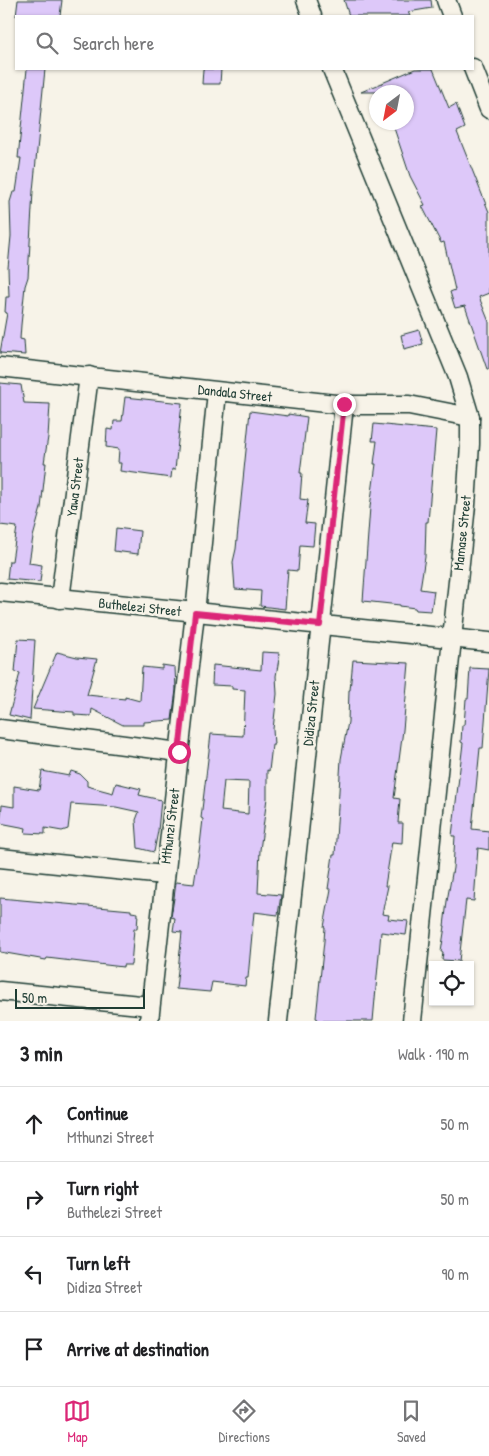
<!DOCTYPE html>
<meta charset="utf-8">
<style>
body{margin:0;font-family:"Patrick Hand",sans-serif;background:#f2f2f2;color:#202124}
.controls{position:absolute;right:15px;bottom:15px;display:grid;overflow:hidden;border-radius:0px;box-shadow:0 1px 4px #0004}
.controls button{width:45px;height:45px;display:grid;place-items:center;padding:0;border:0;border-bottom:1px solid #e0e0e0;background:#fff;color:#202124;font:25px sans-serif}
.compass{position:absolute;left:369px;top:85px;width:45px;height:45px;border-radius:50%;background:#fff;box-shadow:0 1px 4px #0004;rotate:212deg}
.scale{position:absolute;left:15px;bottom:12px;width:130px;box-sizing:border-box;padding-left:5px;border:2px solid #1f3d34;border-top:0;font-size:14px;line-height:18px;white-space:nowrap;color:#1f3d34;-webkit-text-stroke:4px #f7f3e8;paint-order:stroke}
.stop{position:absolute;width:15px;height:15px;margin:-11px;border:4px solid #db2777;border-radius:50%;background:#fff}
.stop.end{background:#db2777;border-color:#fff;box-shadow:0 1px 5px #0008}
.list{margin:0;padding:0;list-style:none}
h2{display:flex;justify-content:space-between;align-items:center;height:65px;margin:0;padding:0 20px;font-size:21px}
h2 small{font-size:16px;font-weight:400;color:#757577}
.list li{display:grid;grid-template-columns:32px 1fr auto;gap:15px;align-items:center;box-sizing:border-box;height:75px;padding:0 20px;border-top:1px solid #e0e0e0}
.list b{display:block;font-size:19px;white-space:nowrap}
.list p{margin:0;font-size:16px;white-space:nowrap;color:#757577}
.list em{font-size:16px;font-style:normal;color:#757577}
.icon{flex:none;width:28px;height:28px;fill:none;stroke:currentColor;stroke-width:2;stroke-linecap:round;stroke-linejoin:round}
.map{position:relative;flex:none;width:489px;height:1021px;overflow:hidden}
.search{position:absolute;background:#fff;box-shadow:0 1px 4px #0004;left:15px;right:15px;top:15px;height:55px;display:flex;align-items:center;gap:12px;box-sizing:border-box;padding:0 18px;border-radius:0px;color:#757577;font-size:19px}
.sheet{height:365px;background:#fff}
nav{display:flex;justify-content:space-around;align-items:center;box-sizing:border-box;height:70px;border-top:1px solid #e0e0e0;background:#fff;font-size:14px;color:#757577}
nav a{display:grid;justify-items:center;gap:2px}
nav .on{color:#db2777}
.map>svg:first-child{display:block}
.building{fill:#ddc8f9;stroke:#1f3d34;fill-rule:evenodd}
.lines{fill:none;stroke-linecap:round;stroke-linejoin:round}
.minor-casing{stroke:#1f3d34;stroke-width:21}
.minor{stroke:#f7f3e8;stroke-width:18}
.route{stroke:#db2777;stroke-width:6}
.labels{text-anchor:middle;stroke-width:5;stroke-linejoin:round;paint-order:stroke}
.street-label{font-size:14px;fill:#1f3d34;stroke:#f7f3e8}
</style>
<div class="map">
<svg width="489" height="1021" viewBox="0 0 489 1021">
<rect width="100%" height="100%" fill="#f7f3e8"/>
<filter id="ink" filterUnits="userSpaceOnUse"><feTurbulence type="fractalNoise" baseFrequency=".02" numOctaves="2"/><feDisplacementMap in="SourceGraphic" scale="10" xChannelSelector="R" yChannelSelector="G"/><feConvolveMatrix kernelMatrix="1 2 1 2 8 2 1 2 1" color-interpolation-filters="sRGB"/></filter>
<g filter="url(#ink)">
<g class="building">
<path d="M18,0H62L60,16H16Z"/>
<path d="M344,0H431L432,8L408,12L410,16H349Z"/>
<path d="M27,69H45L33,191L28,277L25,286L21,325L20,339L24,340L25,355L0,353L7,313L5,312L6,297H9L8,268L11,236L10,202L13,192H16L21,158H18Z"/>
<path d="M203,69H221L220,84H202Z"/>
<path d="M415,69H433L449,108L456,104L465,128L457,132L489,212V293L479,297L489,322V369H487L465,306L455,308L450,292L455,290L444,242L441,243L422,206L425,205L410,176L392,122H406V92H361Z"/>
<path d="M419,330L423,344L404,349L401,335Z"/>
<path d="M0,383L21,385L24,403L50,404L48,437L44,463H46L41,508L33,537L29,563L42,565L40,582L7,579L9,561H12L17,527L0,525Z"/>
<path d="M125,397L182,403L175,470L172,469L171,478L120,471L121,463H118L119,449L106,447L107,429L113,430L114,421H122Z"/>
<path d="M250,411L288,416V414L307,417L300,473H302L300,499L308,500L305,523L315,524L313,546L300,545L298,571L288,570L285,609L260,606L261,591L235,589L233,562L236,549Z"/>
<path d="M374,424L436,430L428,522H426L425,557L420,589L434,591L431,611L416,610L415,608L400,606V605L363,601L370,507L376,464H374L377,441H372Z"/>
<path d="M116,528L140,531L138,554L114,551Z"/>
<path d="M18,639L35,640L30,720L9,715L20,673L15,672Z"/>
<path d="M57,652L77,657L97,659L87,695L125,699V697L140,701L142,667L162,669V665L175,667L176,690L172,720L144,722V725H123L92,709L91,716L74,715V712L33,709Z"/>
<path d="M262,652L280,653L276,676L277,694L273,729L274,745H272L269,771L267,770V798L260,850L258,893L281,895L278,915L254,912L248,978H246L245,986L212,982L210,992L176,989L182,932L173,931L175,918L171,917L174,898L176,882L194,884L200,845L203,819L201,818L211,734L243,736L245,690L232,689V686L212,685L213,665L261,670ZM224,781L249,782L248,814L221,811Z"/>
<path d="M353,660L409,663L403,730L394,798L400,799L398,823H403L402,843L392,842L385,886H388L382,914L389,915L388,919L408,921L406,935L381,932L373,1021H318V1019L316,1018L324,941L325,927H324L331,889H328L333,855H335L341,759L348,722L349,690H350Z"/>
<path d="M470,668L489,669L483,748H480L472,829L489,831V850L478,848L474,901L466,900L459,961L442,960L443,952H441L445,926H444L447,901L453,868L455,836H452L463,743L461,742L462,725H464L466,699H468Z"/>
<path d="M42,771L69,776L71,771L80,774L87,781V786L113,793L116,783L141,789L139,795L161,800L158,831L154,852L138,848L136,820L139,812L116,807L71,804L68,829L62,831L45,828V834L25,833L26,828L0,823L2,805L14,807V786L39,790Z"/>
<path d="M0,898L131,910V912L138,913L137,929H134L131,965H123V967L47,958L46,960L0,952Z"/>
</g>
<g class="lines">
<defs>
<g id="minor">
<path d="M306,0L312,16"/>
<path d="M446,0L452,16"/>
<path d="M473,68L489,109"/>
<path d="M332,69L458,377L470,417V444L466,505L412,1021"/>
<path d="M0,367L344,405H409L470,417"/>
<path d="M0,592L489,642"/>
<path d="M60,599L89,376"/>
<path d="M0,729L179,752"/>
<path d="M0,858L164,875"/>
<path d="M0,991L150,1006"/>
<path d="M149,1021L195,613L217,392"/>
<path d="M278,1021L298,841L344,405"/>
</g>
</defs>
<use href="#minor" class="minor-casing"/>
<use href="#minor" class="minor"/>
</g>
</g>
<g class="lines" filter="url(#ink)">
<path class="route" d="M179,752L195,613L320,625L344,404"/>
</g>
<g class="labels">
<g class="street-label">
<text transform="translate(235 393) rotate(6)" y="5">Dandala Street</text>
<text transform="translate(75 487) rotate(-83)" y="5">Yawa Street</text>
<text transform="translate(462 533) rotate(-84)" y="5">Mamase Street</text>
<text transform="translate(140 607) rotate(6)" y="5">Buthelezi Street</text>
<text transform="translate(311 713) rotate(-84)" y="5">Didiza Street</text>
<text transform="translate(170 826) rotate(-83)" y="5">Mthunzi Street</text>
</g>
</g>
</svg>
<div class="controls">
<button><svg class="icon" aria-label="locate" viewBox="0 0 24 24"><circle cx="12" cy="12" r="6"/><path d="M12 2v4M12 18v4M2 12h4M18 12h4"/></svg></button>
</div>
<svg class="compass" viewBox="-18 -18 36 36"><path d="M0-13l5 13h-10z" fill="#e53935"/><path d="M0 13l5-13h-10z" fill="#757577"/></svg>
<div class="scale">50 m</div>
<div class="stop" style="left:179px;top:752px"></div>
<div class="stop end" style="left:344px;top:404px"></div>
<div class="search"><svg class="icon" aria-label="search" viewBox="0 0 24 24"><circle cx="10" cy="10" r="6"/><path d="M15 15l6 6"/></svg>Search here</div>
</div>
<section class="sheet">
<h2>3 min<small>Walk · 190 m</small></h2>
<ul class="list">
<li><svg class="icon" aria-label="ahead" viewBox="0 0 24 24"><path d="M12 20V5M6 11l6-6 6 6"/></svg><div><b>Continue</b><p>Mthunzi Street</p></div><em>50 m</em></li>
<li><svg class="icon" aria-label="right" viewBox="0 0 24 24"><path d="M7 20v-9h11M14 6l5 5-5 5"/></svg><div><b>Turn right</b><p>Buthelezi Street</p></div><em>50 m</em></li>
<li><svg class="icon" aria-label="left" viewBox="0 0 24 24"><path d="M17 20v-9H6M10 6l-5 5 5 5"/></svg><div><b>Turn left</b><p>Didiza Street</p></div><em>90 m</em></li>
<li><svg class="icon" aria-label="arrive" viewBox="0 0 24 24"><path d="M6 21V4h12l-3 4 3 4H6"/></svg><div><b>Arrive at destination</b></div></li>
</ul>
</section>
<nav>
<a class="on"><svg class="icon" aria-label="map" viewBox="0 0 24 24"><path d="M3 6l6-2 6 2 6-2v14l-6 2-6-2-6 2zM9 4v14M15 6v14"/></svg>Map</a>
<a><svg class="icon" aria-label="directions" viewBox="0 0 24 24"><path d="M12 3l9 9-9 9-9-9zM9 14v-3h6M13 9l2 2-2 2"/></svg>Directions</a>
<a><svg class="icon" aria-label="saved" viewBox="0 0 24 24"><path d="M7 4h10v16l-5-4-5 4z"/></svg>Saved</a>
</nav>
